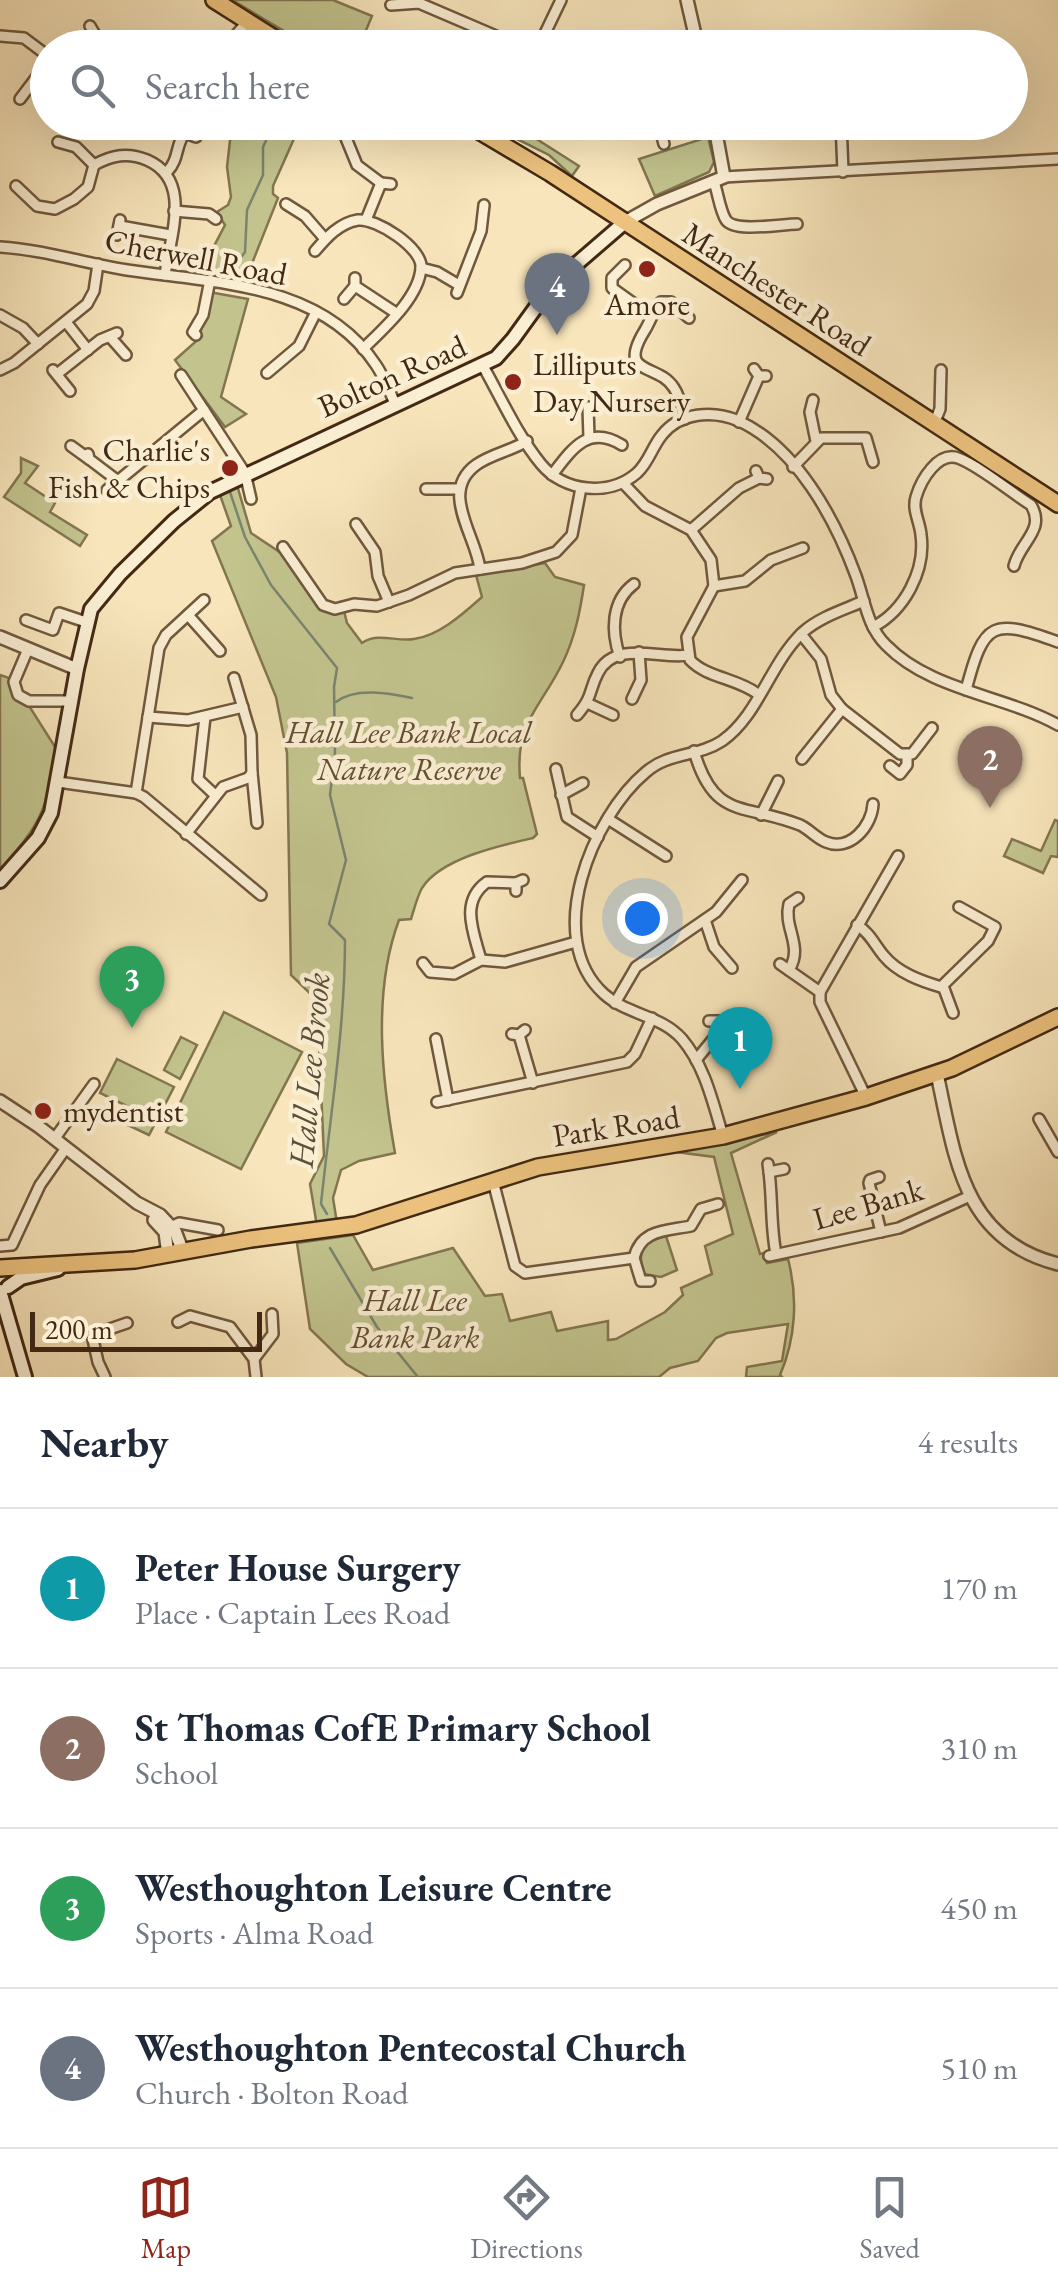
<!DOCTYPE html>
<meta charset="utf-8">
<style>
body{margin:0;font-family:"EB Garamond",serif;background:#f2f2f3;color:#1f2937}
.scale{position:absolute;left:30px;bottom:25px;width:232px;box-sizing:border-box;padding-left:10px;border:5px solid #432913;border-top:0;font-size:28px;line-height:35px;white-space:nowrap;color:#432913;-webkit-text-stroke:8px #faeed3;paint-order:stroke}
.you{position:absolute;left:642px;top:918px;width:35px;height:35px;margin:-25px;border:8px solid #fff;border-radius:50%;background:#1a73e8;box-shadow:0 0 0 15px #1a73e833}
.badge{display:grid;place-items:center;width:65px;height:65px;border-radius:50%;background:#8f2418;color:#fff;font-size:32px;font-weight:700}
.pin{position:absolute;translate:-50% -82px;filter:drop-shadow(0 2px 5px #0008)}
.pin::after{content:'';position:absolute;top:52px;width:35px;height:30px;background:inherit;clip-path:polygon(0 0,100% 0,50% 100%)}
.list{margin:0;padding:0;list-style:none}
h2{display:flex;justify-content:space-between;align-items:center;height:130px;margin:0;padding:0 40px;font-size:42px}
h2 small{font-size:32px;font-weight:400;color:#747a83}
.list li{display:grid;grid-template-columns:65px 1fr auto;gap:30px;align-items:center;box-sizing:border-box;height:160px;padding:0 40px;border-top:2px solid #e0e1e3}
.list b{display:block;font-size:38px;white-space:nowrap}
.list p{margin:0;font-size:32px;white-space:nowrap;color:#747a83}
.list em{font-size:32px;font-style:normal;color:#747a83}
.icon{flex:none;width:55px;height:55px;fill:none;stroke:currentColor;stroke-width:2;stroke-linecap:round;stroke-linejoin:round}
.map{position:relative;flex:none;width:1058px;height:1377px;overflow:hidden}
.search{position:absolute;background:#fff;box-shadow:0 10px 40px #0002;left:30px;right:30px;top:30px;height:110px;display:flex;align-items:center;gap:25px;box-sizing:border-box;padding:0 35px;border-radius:55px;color:#747a83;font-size:38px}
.sheet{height:770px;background:#fff}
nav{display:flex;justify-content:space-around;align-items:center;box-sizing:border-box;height:140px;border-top:2px solid #e0e1e3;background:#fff;font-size:28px;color:#747a83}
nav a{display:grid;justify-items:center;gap:5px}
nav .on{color:#8f2418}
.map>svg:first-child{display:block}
.green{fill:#c2c38d;stroke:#827650;stroke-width:2.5}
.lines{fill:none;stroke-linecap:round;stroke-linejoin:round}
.stream{stroke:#7a846e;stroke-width:2.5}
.minor-casing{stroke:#70583d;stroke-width:14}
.tertiary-casing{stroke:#70583d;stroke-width:16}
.secondary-casing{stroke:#432913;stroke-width:18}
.primary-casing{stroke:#432913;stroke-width:20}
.trunk-casing{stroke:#432913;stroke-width:20}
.minor{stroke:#faeed3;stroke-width:9}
.tertiary{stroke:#faeed3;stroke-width:11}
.secondary{stroke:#faeed3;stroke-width:12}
.primary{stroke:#ecc27e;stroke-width:15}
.trunk{stroke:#ecc27e;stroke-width:15}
.poi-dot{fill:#8f2418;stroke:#faeed3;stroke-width:4}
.labels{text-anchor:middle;stroke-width:9;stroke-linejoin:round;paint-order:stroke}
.street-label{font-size:32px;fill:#432913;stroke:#faeed3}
.poi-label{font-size:32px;fill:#432913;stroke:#faeed3;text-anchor:start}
.park-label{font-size:32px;font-style:italic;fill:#635032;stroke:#faeed3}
.water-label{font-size:35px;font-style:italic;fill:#5a4f39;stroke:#faeed3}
</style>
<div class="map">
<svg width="1058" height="1377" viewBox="0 0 1058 1377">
<rect width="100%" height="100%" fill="#f8e5bb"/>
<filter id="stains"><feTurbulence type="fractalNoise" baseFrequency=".002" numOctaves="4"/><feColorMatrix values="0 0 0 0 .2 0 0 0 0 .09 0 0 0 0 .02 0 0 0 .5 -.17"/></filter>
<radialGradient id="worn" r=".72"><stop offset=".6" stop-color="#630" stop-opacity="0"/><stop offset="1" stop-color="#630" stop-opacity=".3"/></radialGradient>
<g class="green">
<path d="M232,0H333L372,16L359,47H311Z"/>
<path d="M232,123H301L273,186V194L278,198L245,281L210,273L213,248L225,225L217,212L228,205L231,197L227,167Z"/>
<path d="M500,123H541L535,138L579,166L572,176L549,155L501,131Z"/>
<path d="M708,137L714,162L709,172L655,196L639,159Z"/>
<path d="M209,292L248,299L221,397L246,414L225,427L175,360L202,336L199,329L209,313Z"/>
<path d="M21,458L38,466L25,483L55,503L50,512L87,535L80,546L4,497L21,473Z"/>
<path d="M237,485L251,533L281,553L319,607L331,613L344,611L347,623L362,643C378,632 396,642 414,639C439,636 464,613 482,597L476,575L545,563L555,577L584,585C580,612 575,637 563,662C541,708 515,721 520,778H523L537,834L533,838C502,845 441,858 422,888C417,897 414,910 411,919L399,920C372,992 382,1080 395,1153L359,1161L341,1170L333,1198L337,1223L317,1226L310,1184L324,1156L317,1000L291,975L287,753L276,697L212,541L231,526L220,495Z"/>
<path d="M0,675L12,679L57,750C46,809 42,825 0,869Z"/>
<path d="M1055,820L1058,821V857L1051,856L1043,873L1004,856L1012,839L1041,851Z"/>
<path d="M224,1012L302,1052L241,1169L166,1132Z"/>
<path d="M181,1037L197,1045L180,1079L164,1070Z"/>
<path d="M117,1059L174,1087L149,1135L119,1121L127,1106L100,1093Z"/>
<path d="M777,1132L731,1153L760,1254L764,1253L767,1263L788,1259C798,1297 796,1338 780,1375L782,1377H746L747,1367L782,1361L788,1324L727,1333L716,1338L698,1361L670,1368L659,1377H368L346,1364L310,1329L297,1243L353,1235L373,1270L453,1248L485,1296L502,1294L510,1321L551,1312L557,1331L608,1321V1340L616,1339L665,1312L683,1295L681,1288L712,1274L705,1246L733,1234L714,1157L676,1152Z"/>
<path d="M666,1236L677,1270L661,1277L644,1274C636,1251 643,1241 666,1236Z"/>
</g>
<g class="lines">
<g class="stream">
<path d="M236,264L245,252L247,210L263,175V147L275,122"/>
<path d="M230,492L245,537L271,585L337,668L334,687L335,753L330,795L346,860L329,924L345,940C345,1029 330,1116 321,1204L327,1214"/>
<path d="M336,702C355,687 389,693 412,698"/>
<path d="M330,1248L377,1327L418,1377"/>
</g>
<defs>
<g id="minor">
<path d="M391,5L419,3L524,48"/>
<path d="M90,26L103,48"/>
<path d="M0,36L24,38L48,56"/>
<path d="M225,48L247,22"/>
<path d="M538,48L561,0"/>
<path d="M20,99L48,62"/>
<path d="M658,122L664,144"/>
<path d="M841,122L843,172"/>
<path d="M182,124L185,133L196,137"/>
<path d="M341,126L357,165L381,183"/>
<path d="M579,127L581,122"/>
<path d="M58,142L76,147L94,165"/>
<path d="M167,172C180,158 175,145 185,133"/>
<path d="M724,177L1058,159"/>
<path d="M714,182C718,193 720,211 726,220C735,233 781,224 797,224"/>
<path d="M16,186L37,206L55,209L74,199L88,187L94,165C112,155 128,152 147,160C193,180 170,236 165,275"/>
<path d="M286,204L305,216L325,239"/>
<path d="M174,211L209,214L216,219"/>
<path d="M366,220L381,183L391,184"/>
<path d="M120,226L170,235"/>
<path d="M117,235L120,220"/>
<path d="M0,247C46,250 83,263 127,270C214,283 322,283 376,365C384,377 390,392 396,406"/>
<path d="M315,251C326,238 339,223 358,220C376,218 423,248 421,268C419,298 383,329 363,349"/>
<path d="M625,265L612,278V288L651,316"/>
<path d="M421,268L437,272L459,285"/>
<path d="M355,278V286L396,313"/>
<path d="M457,293L481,231L484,205"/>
<path d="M344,299L355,286"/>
<path d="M0,315L23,328L38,344"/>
<path d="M66,322L88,350"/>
<path d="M196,335L193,332L203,315L210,280"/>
<path d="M111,338L126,355"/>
<path d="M483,366C501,398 518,436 541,464C564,492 609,497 637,473C649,462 652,447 662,435C680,412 713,410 739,421C797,448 835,519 856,576C865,601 867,626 886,645C931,691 1004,695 1058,725"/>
<path d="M754,369L759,376H766"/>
<path d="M0,370L14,363L87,304L94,291L98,264"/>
<path d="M53,370L70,391"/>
<path d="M267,373L299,346L316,312"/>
<path d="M57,374L100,340L117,333"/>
<path d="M181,375L245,473L251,499"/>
<path d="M813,400L810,412L816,441"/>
<path d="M588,407L589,438"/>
<path d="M685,419C682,409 680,397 674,388C658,362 616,377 645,330C651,320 653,311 661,302H671L689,318"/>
<path d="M739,422L759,376"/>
<path d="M934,424L940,409L941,370"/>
<path d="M71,446L89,459"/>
<path d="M88,454L89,459L118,481"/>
<path d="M793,467L821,438H866L873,462"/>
<path d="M756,471L759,478L767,479"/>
<path d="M552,475C572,449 588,424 622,445"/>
<path d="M623,483L645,506L691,530L711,560L714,586L687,637L690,660C707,678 737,678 758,694"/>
<path d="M426,489H460"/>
<path d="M107,490L204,410"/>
<path d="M356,524L375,552L378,576L389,602"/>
<path d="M691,530L739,488L759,478"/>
<path d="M283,547L323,605L335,609L354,604L377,606L409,595L455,573L522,563L556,552L572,535L581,488"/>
<path d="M480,569C476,535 439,492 476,465C491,454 511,451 527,441"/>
<path d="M714,586L745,581L771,560L803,548"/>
<path d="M188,615L220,651"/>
<path d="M26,620L53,630L59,613L86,622"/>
<path d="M873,627C904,611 926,571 921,535C920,522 912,510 916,497C921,480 938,451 958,458C978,465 1012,493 1031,505C1046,530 1020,542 1014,566"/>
<path d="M801,634L821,659L831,695L842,709L900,754H912L932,728"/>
<path d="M28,649L14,682L18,695L29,701H71"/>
<path d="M620,657C611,632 611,601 634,584"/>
<path d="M966,690C984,621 992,618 1058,642"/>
<path d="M632,699L641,680L639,652"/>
<path d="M587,703L613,715"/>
<path d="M577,715C594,695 588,692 598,673C615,639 662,660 688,655"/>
<path d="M148,717L188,720L243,707"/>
<path d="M205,717L198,779L215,795"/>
<path d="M694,751C714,821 745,803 800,825C809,829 816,838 826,842C850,852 872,826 873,804"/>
<path d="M802,759L842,709"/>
<path d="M890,766L900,774L907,765V755"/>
<path d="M556,769L567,817L598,837"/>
<path d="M252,773L257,823"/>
<path d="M58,782L136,793L144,797L261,895"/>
<path d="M136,793L159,648L166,635L204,600"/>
<path d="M561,795L583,783"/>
<path d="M761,815L778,781"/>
<path d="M608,819L666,856"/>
<path d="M186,834L223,787L248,778L252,773L251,735L234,678"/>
<path d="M516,891V883L523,880"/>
<path d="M705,920L714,947L732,968"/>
<path d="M857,925C870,933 874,944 884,956C898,973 921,981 941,987L988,941L995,927L959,907"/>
<path d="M481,960C474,933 459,902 487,882L516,883"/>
<path d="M423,963L430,972L454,974L481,960L505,962L576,942"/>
<path d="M780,964L820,992V1002L866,1097"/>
<path d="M789,970C804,946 783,928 789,904L798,898"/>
<path d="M943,986L953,1013"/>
<path d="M820,992L898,856"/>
<path d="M615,1003L636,967L716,912L742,880"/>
<path d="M709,1021H751"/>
<path d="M512,1034L519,1035L525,1030"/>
<path d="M519,1035L533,1083"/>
<path d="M436,1039L448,1100"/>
<path d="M696,1060L728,1021"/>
<path d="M437,1102L627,1062L635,1054L652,1018"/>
<path d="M1039,1119L1058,1152"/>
<path d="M723,1136C713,1103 705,1066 682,1039C661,1015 627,1015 604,994C542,938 592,817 646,772C669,752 698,757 722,741C759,715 770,663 803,632C820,617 843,610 864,601"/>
<path d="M55,1138L94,1084"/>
<path d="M768,1164C773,1195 770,1224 776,1254"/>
<path d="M769,1172L784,1169"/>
<path d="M879,1177L870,1180L869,1183L881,1232"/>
<path d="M493,1181L515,1266L525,1273L634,1258C641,1229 666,1231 691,1226L701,1209L718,1204"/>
<path d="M166,1229L179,1223L218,1230"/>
<path d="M0,1246L12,1245L40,1185L66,1148"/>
<path d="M769,1256L899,1228L970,1196"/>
<path d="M634,1258L641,1281H650"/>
<path d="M178,1322L190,1316L230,1327L254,1359L256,1377"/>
<path d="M254,1359L273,1334L272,1314"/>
<path d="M105,1377L98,1362L92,1335L127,1323"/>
</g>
<g id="tertiary">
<path d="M687,0L698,48"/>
<path d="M625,222L657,204L724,177L714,122"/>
<path d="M0,637L77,669"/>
<path d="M937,1074C955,1156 962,1240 1058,1264"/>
<path d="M0,1101L38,1126L137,1203L160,1215L175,1231L183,1252"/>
<path d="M154,1220L165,1232L168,1255"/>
</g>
<g id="secondary">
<path d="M0,881L38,838L51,813L77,669L91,609L120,574L174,521L210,492L496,358L513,339L552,285L625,222"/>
<path d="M8,1287L21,1278L58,1269"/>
<path d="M0,1291L25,1377"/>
</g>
<g id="primary">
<path d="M214,0L290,48"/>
<path d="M464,122L550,173L1058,504"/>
</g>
<path id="trunk" d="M0,1268L135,1260L251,1239L356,1225L538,1167L723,1136L866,1097L952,1068L1058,1017"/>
</defs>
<use href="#minor" class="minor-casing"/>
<use href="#tertiary" class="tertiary-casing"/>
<use href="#secondary" class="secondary-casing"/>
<use href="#primary" class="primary-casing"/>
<use href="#trunk" class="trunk-casing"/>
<use href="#minor" class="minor"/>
<use href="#tertiary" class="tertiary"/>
<use href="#secondary" class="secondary"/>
<use href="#primary" class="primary"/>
<use href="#trunk" class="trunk"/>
</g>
<g class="poi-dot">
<circle cx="647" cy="269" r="10"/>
<circle cx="513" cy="382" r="10"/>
<circle cx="230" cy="468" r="10"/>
<circle cx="43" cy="1111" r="10"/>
</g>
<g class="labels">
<g class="street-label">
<text transform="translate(196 257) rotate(11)" y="11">Cherwell Road</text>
<text transform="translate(777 289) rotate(33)" y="11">Manchester Road</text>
<text transform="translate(392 376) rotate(-24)" y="11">Bolton Road</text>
<text transform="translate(616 1126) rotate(-9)" y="11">Park Road</text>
<text transform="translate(868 1204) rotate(-16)" y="11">Lee Bank</text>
</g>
<g class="poi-label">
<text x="647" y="315" text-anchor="middle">Amore</text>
<text x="533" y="375">Lilliputs<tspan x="533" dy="37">Day Nursery</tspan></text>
<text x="210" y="461" text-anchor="end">Charlie's<tspan x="210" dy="37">Fish &amp; Chips</tspan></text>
<text x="63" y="1122">mydentist</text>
</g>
<g class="park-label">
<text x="409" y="743">Hall Lee Bank Local<tspan x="409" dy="37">Nature Reserve</tspan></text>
<text x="415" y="1311">Hall Lee<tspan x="415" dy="37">Bank Park</tspan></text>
</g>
<g class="water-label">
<text transform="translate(309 1070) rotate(-85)" y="12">Hall Lee Brook</text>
</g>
</g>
<rect width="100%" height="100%" filter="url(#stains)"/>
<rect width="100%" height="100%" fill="url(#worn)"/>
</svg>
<div class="scale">200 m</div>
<div class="you"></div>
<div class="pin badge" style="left:740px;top:1089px;background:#0f9aa8">1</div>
<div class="pin badge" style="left:990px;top:808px;background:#8d6e63">2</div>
<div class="pin badge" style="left:132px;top:1028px;background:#2e9e5b">3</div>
<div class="pin badge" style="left:557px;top:335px;background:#6b7280">4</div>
<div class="search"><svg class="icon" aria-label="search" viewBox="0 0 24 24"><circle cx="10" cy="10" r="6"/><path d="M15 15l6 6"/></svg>Search here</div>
</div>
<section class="sheet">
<h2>Nearby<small>4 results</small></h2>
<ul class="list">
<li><span class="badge" style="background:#0f9aa8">1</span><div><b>Peter House Surgery</b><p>Place · Captain Lees Road</p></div><em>170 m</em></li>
<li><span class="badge" style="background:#8d6e63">2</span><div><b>St Thomas CofE Primary School</b><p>School</p></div><em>310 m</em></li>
<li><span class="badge" style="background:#2e9e5b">3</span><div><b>Westhoughton Leisure Centre</b><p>Sports · Alma Road</p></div><em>450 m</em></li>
<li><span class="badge" style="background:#6b7280">4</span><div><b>Westhoughton Pentecostal Church</b><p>Church · Bolton Road</p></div><em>510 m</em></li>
</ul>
</section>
<nav>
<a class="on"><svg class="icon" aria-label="map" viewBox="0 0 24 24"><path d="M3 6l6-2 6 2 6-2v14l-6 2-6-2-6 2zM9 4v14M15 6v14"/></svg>Map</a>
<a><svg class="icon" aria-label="directions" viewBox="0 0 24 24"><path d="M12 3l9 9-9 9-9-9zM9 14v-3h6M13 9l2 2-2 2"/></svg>Directions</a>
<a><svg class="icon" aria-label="saved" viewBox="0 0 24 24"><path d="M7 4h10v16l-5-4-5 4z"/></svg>Saved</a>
</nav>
